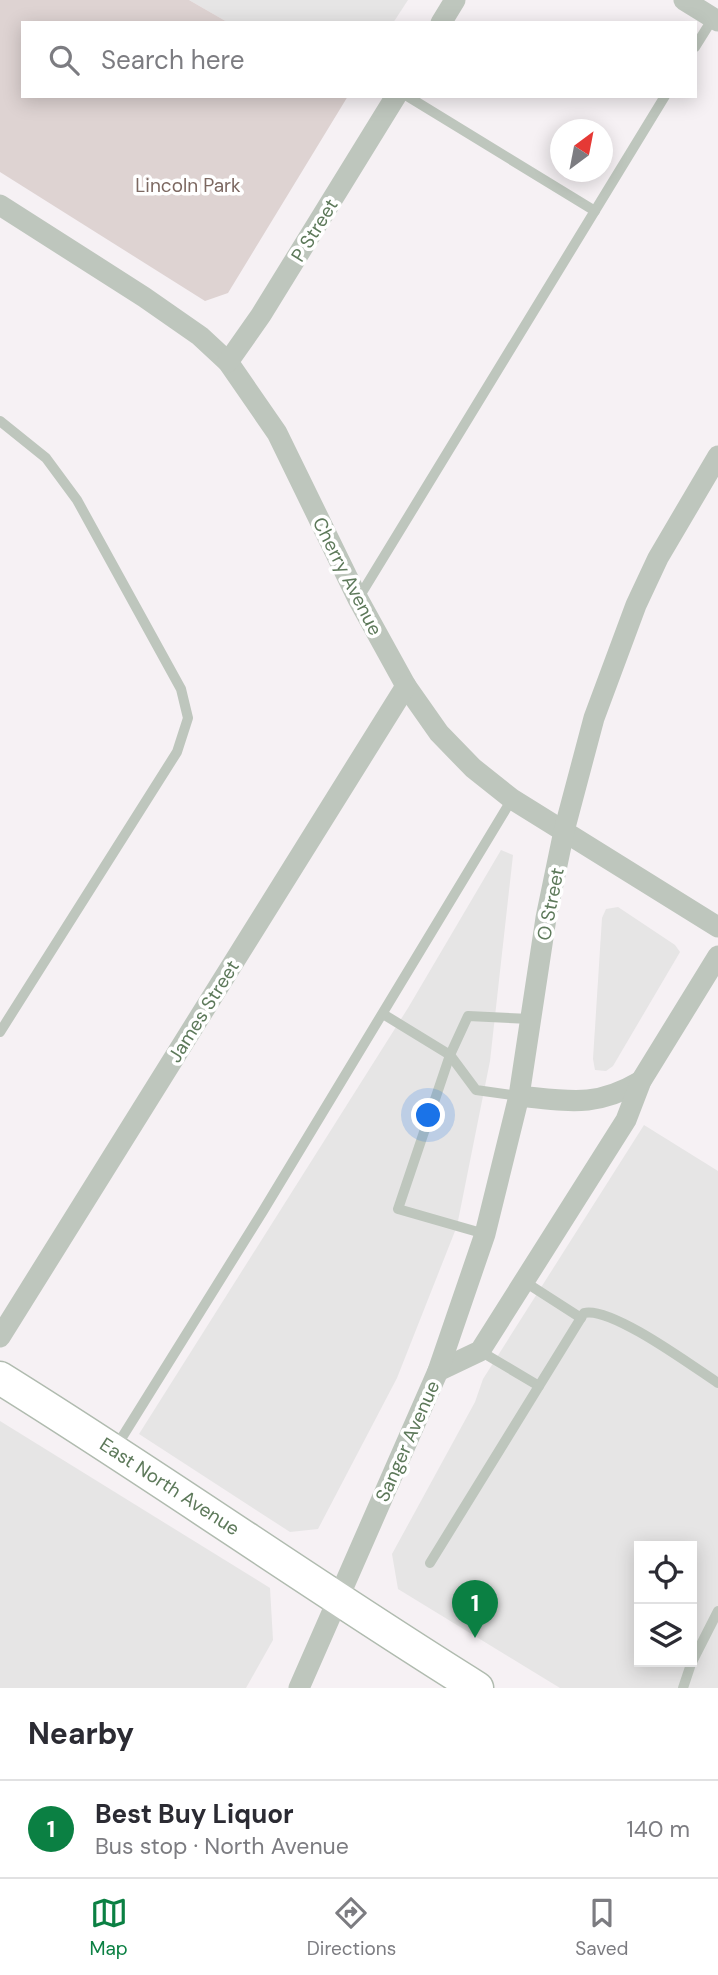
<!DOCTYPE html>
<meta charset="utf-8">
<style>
body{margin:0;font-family:"DM Sans",sans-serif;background:#f2f2f3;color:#2b2b33}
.controls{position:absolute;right:21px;bottom:21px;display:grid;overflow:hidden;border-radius:0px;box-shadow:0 4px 18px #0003}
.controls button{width:63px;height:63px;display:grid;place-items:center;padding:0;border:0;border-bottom:2px solid #e1e1e2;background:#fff;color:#2b2b33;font:35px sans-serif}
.compass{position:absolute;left:550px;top:119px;width:63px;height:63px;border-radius:50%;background:#fff;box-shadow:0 4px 18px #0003;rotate:32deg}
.you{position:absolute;left:429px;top:1116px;width:24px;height:24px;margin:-18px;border:5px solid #fff;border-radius:50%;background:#1a73e8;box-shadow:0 0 0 10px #1a73e833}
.badge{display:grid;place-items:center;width:46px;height:46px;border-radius:50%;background:#0b8043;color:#fff;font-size:23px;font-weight:700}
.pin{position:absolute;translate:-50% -58px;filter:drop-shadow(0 2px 4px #0008)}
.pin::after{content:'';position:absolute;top:37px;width:24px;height:21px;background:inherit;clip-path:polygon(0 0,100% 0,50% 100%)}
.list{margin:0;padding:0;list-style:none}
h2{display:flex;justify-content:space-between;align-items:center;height:91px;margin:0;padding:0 28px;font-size:30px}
h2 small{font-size:23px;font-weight:400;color:#7c7c81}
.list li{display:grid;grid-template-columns:46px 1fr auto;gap:21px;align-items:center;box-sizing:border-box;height:98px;padding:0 28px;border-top:2px solid #e1e1e2}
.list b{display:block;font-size:26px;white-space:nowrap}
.list p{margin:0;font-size:23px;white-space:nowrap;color:#7c7c81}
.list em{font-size:23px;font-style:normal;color:#7c7c81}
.icon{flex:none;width:38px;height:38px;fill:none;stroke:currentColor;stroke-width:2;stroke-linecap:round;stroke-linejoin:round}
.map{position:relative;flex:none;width:718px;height:1688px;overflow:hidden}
.search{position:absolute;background:#fff;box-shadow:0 4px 18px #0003;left:21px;right:21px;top:21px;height:77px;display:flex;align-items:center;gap:18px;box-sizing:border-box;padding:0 24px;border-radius:0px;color:#7c7c81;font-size:26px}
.sheet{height:189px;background:#fff}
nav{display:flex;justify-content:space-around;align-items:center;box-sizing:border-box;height:98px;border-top:2px solid #e1e1e2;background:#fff;font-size:19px;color:#7c7c81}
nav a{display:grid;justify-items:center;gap:4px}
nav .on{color:#0b8043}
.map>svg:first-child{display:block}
.built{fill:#e6e5e5;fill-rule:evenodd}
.green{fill:#ded3d2}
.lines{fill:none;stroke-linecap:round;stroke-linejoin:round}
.secondary-casing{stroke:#b0bbaf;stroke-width:35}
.lane{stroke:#bec6bd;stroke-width:10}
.street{stroke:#bec6bd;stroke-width:21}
.secondary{stroke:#fff;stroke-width:32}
.labels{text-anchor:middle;stroke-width:7;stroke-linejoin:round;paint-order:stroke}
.park-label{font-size:19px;fill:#7c6861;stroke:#fff}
.street-label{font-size:19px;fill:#5d795a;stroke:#fff}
</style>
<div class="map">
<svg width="718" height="1688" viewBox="0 0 718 1688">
<rect width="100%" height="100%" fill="#f6f1f4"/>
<g class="built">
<path d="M189,0H408L393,23H229Z"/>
<path d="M501,850L513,855L490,1061L457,1226L397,1378L318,1529L290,1532L139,1434L408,1008Z"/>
<path d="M618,907L675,945L680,952L613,1066L606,1071L595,1070L593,1059L602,918L606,909Z"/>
<path d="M644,1125L718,1171V1688H560L398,1589L392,1554L475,1402L483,1379ZM639,1546H692V1662H639Z"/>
<path d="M0,1421L270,1588L273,1640L246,1688H0Z"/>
</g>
<path class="green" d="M0,0H189L229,23H23V96H348L228,293L205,301L0,172Z"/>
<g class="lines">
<defs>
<path id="secondary" d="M0,1378C161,1478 316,1588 477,1688"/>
</defs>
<use href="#secondary" class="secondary-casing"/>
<g class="lane">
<path d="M695,47L715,15"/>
<path d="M407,96L595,211"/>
<path d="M0,421L46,458L77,500L181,689L188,718L177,752L0,1032"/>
<path d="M358,599L665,96"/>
<path d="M383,1014L450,1055L476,1090L519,1096"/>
<path d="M485,1234L398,1209L450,1055L468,1016L530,1019"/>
<path d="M525,1282L581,1318"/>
<path d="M480,1351L539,1386"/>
<path d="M116,1447L263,1211L512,799"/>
<path d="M430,1563L584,1313C611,1306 692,1366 718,1383"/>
<path d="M683,1688L691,1664L718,1611"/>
</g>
<g class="street">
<path d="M684,0L718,21"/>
<path d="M441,23L455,0"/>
<path d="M0,205L144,297L200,336L228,362L277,433L358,599L406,686L439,733L473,768L512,799L718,927"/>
<path d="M228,362L261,315L396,96"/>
<path d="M519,1096C569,1101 595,1108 641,1081"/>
<path d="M0,1337L406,686"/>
<path d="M438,1371L480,1351L626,1120L641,1081L718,956"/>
<path d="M299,1688L438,1371L485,1234L519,1096L546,918L564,831L594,718L636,605L658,558L718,456"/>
</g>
<use href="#secondary" class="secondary"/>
</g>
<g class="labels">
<g class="park-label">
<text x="188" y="192">Lincoln Park</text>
</g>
<g class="street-label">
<text transform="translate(314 230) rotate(-58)" y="7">P Street</text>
<text transform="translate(348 576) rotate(63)" y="7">Cherry Avenue</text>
<text transform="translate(550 904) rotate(-79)" y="7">O Street</text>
<text transform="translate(203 1011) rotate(-58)" y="7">James Street</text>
<text transform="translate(407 1441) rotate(-66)" y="7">Sanger Avenue</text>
<text transform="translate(170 1486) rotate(33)" y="7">East North Avenue</text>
</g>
</g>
</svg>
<div class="controls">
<button><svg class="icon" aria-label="locate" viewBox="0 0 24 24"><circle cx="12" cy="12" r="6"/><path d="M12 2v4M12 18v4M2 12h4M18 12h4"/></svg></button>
<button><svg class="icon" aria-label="layers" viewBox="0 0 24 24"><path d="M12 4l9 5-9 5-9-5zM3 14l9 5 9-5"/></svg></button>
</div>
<svg class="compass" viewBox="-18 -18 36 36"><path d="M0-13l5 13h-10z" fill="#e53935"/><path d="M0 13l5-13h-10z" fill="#7c7c81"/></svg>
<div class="you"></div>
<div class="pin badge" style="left:475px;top:1638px">1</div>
<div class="search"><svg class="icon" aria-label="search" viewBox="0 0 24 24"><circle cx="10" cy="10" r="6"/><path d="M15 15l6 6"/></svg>Search here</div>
</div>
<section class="sheet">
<h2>Nearby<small></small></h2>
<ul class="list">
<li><span class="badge">1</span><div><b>Best Buy Liquor</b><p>Bus stop · North Avenue</p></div><em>140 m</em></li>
</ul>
</section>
<nav>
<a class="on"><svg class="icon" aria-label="map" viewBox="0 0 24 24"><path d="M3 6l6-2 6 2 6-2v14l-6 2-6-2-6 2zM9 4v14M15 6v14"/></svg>Map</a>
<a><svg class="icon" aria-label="directions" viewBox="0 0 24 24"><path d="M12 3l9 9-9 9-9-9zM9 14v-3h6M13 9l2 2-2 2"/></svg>Directions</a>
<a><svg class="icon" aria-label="saved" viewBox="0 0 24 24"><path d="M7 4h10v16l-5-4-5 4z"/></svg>Saved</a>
</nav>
